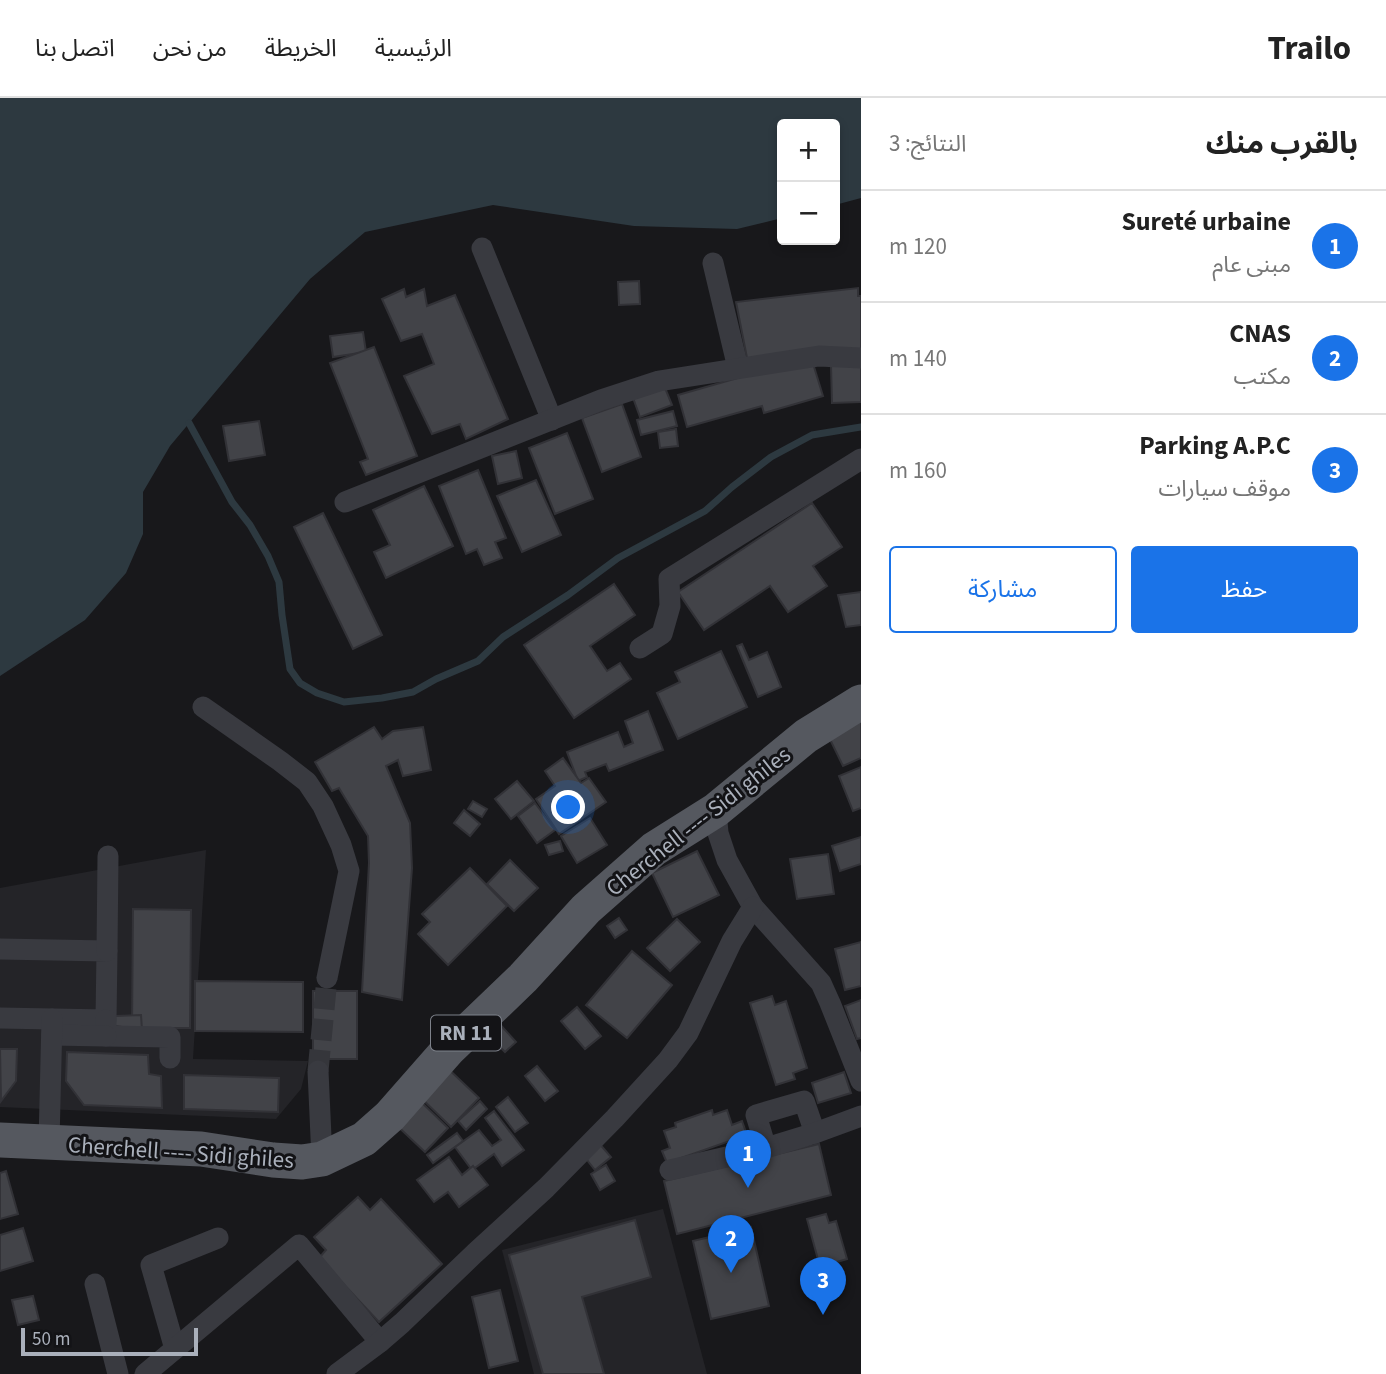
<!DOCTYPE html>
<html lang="ar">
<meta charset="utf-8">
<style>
body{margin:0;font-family:"Source Sans 3","Noto Sans Arabic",sans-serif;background:#f6f6f6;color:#222;direction:rtl}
.controls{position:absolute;right:21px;top:21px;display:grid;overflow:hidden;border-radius:7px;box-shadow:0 4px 10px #0003}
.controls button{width:63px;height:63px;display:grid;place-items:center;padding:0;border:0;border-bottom:2px solid #e0e0e0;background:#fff;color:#222;font:35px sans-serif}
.scale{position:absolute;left:21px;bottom:18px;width:177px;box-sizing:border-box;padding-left:7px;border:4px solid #aab0bb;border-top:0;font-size:19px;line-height:24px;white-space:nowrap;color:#aab0bb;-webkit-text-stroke:5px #131316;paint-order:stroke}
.you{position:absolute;left:569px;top:710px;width:24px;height:24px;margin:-18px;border:5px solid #fff;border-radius:50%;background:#1a73e8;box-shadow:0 0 0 10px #1a73e833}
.badge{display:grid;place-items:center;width:46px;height:46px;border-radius:50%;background:#1a73e8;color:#fff;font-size:23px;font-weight:700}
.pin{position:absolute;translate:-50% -58px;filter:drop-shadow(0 2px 4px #0008)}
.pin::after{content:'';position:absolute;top:37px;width:24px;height:21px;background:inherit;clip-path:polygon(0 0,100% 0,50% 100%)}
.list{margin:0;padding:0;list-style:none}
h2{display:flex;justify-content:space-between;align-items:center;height:91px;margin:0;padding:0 28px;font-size:30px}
h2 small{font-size:23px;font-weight:400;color:#767676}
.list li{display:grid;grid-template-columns:46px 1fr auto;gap:21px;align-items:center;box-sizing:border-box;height:112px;padding:0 28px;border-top:2px solid #e0e0e0}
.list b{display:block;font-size:26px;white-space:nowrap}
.list p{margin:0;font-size:23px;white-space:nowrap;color:#767676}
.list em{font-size:23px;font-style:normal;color:#767676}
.actions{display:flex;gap:14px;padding:21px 28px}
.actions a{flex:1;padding:16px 0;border:2px solid #1a73e8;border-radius:7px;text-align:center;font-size:24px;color:#1a73e8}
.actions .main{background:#1a73e8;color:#fff}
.map{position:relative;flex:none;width:861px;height:1276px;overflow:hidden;direction:ltr}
header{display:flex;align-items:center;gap:42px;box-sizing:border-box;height:98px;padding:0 35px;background:#fff;border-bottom:2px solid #e0e0e0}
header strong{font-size:33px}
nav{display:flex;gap:38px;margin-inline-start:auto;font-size:24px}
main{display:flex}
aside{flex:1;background:#fff}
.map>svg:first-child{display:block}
.built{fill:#242428}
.water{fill:#2d3940}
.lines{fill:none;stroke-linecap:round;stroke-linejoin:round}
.stream{stroke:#2d3940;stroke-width:7}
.building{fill:#424348;stroke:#323237;stroke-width:2}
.minor-tunnel{stroke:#35363b;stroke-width:21;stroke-dasharray:21 10;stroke-linecap:butt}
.minor{stroke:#393a40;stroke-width:21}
.primary{stroke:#55585f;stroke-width:35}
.labels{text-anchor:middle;stroke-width:6;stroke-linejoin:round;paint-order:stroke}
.shield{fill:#131316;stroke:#7d818a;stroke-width:2}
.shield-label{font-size:21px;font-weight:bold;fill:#aab0bb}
.street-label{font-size:23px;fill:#aab0bb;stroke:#131316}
</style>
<header>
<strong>Trailo</strong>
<nav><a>الرئيسية</a><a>الخريطة</a><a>من نحن</a><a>اتصل بنا</a></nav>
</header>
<main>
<aside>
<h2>بالقرب منك<small>النتائج: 3</small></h2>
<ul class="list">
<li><span class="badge">1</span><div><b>Sureté urbaine</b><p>مبنى عام</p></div><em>120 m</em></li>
<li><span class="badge">2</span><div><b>CNAS</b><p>مكتب</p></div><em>140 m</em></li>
<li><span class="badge">3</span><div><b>Parking A.P.C</b><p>موقف سيارات</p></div><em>160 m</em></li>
</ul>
<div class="actions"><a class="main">حفظ</a><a>مشاركة</a></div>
</aside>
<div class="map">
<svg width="861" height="1276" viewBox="0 0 861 1276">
<rect width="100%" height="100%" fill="#18181b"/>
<g class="built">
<path d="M206,752L193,961L308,963L301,991L276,1021L0,1009V790Z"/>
<path d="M663,1111L707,1276H534L502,1152Z"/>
</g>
<path class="water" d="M0,0H861V100L835,107V26H782V120L737,131L634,128L493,107L365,134L310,181L170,348L143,394V436L126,475L85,522L0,578Z"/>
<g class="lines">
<path class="stream" d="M189,325L232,404L250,427L268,458L279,484L282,517L290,571L300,585L317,595L344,604L382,600L413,594L436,581L478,563L503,539L568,497L618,460L705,413L732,389L771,359L812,337L861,329"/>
</g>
<g class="building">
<path d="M639,183L640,206L619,207L618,184Z"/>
<path d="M858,190V198H861V251L748,265L736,204Z"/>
<path d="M404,191L406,199L424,191L427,208L455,197L508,321L466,341L460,326L432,336L404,278L434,266L422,236L401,243L382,201Z"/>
<path d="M363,234L366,254L333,259L330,238Z"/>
<path d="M374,249L417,358L366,377L360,364L368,361L330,265Z"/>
<path d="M811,259L823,298L764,315L762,308L687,329L678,297Z"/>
<path d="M861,267V304L832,305L831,268Z"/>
<path d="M663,285L672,307L640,319L632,297Z"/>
<path d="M622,306L641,359L602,374L582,320Z"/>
<path d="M673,313L677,328L641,337L637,322Z"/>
<path d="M259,323L265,357L229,363L223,328Z"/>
<path d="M676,331L678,348L660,350L658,334Z"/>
<path d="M567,335L593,401L555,416L529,350Z"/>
<path d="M516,353L522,380L498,386L492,358Z"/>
<path d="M478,372L506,440L495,444L502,460L484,467L477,451L466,456L439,388Z"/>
<path d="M536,382L561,437L522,454L497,398Z"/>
<path d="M424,388L453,448L386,480L374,454L390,447L373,412Z"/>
<path d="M812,405L842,449L813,468L827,488L788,514L770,488L704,532L678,494Z"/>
<path d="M323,415L382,537L353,551L294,429Z"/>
<path d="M614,486L635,517L590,548L607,573L620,565L631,581L574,620L524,547Z"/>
<path d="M861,494V527L846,529L838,497Z"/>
<path d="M742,546L749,562L767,554L781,589L758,599L737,548Z"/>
<path d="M721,553L747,609L678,641L657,595L680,584L675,574Z"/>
<path d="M648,613L663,652L609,673L606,666L585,674L587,679L578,683L567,654L618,634L624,649L633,645L625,623Z"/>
<path d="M861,615V660L843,668L825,631Z"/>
<path d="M374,629L382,641L393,633L423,629L431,672L403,678L398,662L386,668L410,725L412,770L402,902L362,894L369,765L368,738L339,690L332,693L315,664Z"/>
<path d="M563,660L581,685L589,680L606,704L559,736L536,701L555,688L545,673Z"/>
<path d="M861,669V710L853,713L839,678Z"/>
<path d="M517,683L534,703L511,721L495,701Z"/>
<path d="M473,703L487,711L482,719L468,711Z"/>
<path d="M535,705L555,732L537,745L518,718Z"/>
<path d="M464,712L480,726L470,738L454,725Z"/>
<path d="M590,720L607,747L577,765L561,738Z"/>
<path d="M861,739V766L840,773L832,748Z"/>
<path d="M560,743L563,753L549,757L545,747Z"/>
<path d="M697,753L719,797L673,819L652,775Z"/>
<path d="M828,756L834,796L797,801L790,761Z"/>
<path d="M510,762L538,790L514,813L487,786Z"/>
<path d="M470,770L507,808L448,867L418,836L430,824L422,816Z"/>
<path d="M133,811L191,812L190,930H132Z"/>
<path d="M619,820L627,832L615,840L607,828Z"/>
<path d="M677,821L700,844L670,873L647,850Z"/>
<path d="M861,844V888L845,892L835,851Z"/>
<path d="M632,853L672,887L627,940L586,907Z"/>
<path d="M195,883L303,884V934L195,933Z"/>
<rect x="313" y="893" width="44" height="68"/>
<path d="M772,898L775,907L786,903L807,970L793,975L795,981L776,987L750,905Z"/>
<path d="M861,902V940L857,941L845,908Z"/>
<path d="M577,909L601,938L585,951L561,923Z"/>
<path d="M141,917L142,932L63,920Z"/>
<path d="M497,923L516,944L505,954L485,934Z"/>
<path d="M0,951H17L16,983L1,1003Z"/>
<path d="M67,954L148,957L149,976L161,978L162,1010L84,1007L66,983Z"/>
<path d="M442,965L479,1000L451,1029L415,994Z"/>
<path d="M537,968L558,993L545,1003L525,978Z"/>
<path d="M844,974L851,995L818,1005L812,985Z"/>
<path d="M184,977L279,980L278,1014L184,1011Z"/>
<path d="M415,998L448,1030L425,1054L391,1022Z"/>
<path d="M508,999L528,1025L515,1034L496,1009Z"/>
<path d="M480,1003L487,1011L466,1032L458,1023Z"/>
<path d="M712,1012L713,1017L727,1012L732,1027L742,1023L747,1037L667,1065L662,1053L670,1050L664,1033L676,1029L675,1025Z"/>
<path d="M494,1013L524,1052L502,1068L494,1056L472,1072L455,1049L479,1032L492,1048L501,1042L485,1020Z"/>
<path d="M457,1035L463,1043L433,1065L427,1057Z"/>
<path d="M598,1044L611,1059L595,1072L583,1057Z"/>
<path d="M819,1046L831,1097L677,1136L664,1083Z"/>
<path d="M449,1059L462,1077L473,1068L488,1087L459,1109L448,1094L434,1104L417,1082Z"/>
<path d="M606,1067L615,1083L600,1092L591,1076Z"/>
<path d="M6,1073L18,1116L0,1121V1075Z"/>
<path d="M358,1099L370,1112L381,1101L442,1166L379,1224L319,1160L326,1152L314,1139Z"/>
<path d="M826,1116L829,1125L836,1123L847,1161L820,1169L807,1121Z"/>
<path d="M635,1122L651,1179L582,1199L604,1276H543L509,1157Z"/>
<path d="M751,1129L769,1208L711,1221L693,1143Z"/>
<path d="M23,1130L33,1163L0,1173V1137Z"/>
<path d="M500,1192L518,1263L489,1270L472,1199Z"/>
<path d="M33,1198L39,1222L18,1227L12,1202Z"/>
</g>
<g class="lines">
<path class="minor-tunnel" d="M318,973L327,880"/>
<g class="minor">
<path d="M482,150L552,322"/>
<path d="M713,165L738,270"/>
<path d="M345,404L601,302L659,283L819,258L861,260"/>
<path d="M640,550L662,536L670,508L669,481L861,361"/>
<path d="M203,609L280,663L307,684L323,708L341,747L349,773L327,880"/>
<path d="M716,712L718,735L727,762L753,809L821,885L830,905L861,983"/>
<path d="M0,851L107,853L106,922L0,920"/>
<path d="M107,853L108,758"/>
<path d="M106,922V938L170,939V960"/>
<path d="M52,937L106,938"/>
<path d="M318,973L322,1061"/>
<path d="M49,1044L52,921"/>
<path d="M766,1050L756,1017L804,1003L815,1035"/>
<path d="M670,1072L766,1050L815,1035L861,1018"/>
<path d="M95,1186L118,1276"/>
<path d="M175,1251L151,1167L218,1140"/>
<path d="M145,1276L299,1147L380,1244"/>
<path d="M337,1276L380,1244L402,1225L475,1155L546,1090L615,1020L668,962L688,935L732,843L753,809"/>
</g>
<path class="primary" d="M0,1042L201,1051L273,1062L302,1064L322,1061L364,1041L390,1018L448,952L523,880L586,811L654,751L716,712L806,638L861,604"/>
</g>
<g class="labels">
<rect class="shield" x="431" y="917.5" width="70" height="35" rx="5"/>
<g class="shield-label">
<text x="466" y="942">RN 11</text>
</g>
<g class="street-label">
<text transform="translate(698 723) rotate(-38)" y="8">Cherchell ---- Sidi ghiles</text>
<text transform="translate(181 1054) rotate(4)" y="8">Cherchell ---- Sidi ghiles</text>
</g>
</g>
</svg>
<div class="controls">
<button>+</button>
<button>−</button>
</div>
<div class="scale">50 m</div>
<div class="you"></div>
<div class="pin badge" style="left:748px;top:1090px">1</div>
<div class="pin badge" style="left:731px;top:1175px">2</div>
<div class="pin badge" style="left:823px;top:1217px">3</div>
</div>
</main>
